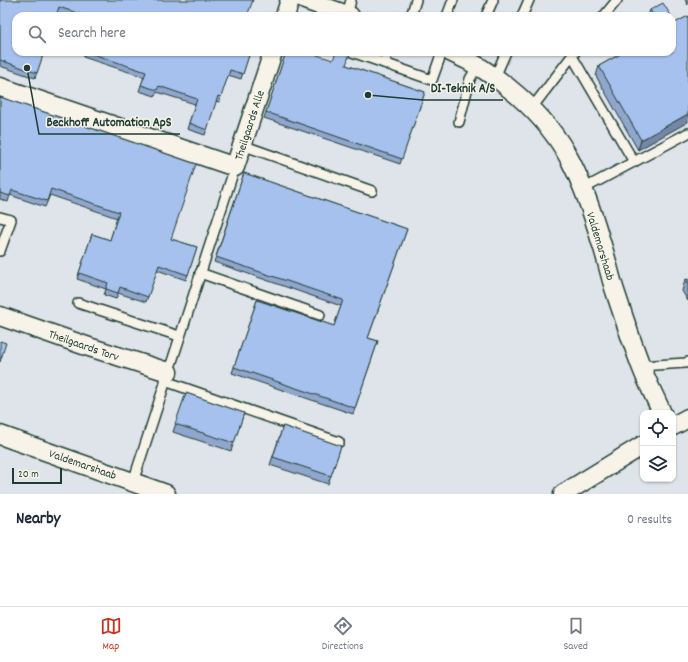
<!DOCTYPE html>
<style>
body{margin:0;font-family:Dekko,sans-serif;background:#f2f2f3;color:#1f2937}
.controls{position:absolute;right:12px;bottom:12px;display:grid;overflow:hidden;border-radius:8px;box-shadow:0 1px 3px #0004}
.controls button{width:36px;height:36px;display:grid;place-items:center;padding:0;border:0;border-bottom:1px solid #e0e1e3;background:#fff;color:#1f2937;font:20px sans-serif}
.scale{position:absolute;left:12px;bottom:10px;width:50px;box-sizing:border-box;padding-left:4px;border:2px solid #1f3d34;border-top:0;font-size:11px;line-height:14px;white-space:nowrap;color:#1f3d34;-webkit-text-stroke:3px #f7f3e8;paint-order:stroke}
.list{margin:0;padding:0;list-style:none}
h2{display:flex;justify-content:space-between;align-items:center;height:52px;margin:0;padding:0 16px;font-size:17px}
h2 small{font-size:13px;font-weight:400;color:#747a83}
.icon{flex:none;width:22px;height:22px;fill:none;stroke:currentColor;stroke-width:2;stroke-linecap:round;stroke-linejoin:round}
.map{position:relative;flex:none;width:688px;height:494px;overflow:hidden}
.search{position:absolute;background:#fff;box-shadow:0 1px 3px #0004;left:12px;right:12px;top:12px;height:44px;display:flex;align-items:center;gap:10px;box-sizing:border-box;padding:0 14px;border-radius:12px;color:#747a83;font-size:15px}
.sheet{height:112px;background:#fff}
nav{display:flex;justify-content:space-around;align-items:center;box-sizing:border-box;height:56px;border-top:1px solid #e0e1e3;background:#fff;font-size:11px;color:#747a83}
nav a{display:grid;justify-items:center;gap:2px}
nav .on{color:#c8321e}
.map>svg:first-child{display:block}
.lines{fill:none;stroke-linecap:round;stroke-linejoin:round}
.lane-casing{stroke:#1f3d34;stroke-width:12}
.street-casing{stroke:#1f3d34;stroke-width:21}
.lane{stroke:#f7f3e8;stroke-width:9}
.street{stroke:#f7f3e8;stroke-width:18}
.wall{fill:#90a6cd;stroke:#1f3d34}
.shaded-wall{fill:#7587a7;stroke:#1f3d34}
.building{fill:#a7c1ee;stroke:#1f3d34}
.labels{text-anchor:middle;stroke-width:3;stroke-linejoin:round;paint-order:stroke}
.street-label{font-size:12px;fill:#1f3d34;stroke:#f7f3e8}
.leader{fill:none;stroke:#1f3d34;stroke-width:1.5}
.callout-dot{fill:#1f3d34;stroke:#f7f3e8;stroke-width:1.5}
.callout-label{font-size:13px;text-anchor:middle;font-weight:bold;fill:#1f3d34;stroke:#f7f3e8;stroke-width:3;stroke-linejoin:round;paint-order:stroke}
</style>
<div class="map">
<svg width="688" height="494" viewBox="0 0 688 494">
<rect width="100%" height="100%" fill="#dfe4ea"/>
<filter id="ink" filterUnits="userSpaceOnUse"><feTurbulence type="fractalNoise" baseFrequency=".025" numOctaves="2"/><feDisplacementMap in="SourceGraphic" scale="8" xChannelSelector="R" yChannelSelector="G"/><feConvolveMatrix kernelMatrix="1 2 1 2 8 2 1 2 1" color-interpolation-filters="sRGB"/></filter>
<g filter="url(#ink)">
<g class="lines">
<defs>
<g id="lane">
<path d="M347,15L351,0"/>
<path d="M411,16L416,0"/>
<path d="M447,16L453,0"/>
<path d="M486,16L493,0"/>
<path d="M522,16L529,0"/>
<path d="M604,16L617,0"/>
<path d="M352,52L384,63"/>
<path d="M388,52L384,63L432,80L442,52"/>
<path d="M572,56L634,162"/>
<path d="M495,77L506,52"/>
<path d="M531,109L575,52"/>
<path d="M459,122L470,79L478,65"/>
<path d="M242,145L372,191"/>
<path d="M583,189L688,133"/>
<path d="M0,217L11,220L0,251"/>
<path d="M200,273L320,315"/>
<path d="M78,303L179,336"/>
<path d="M641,366L685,363L688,362"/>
<path d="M165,381L339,442"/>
<path d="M133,482L235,167"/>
</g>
<g id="street">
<path d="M305,0L350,16"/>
<path d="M285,16L290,0"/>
<path d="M450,52C496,71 547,115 570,160C583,185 593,214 601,242C607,259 610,277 616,294C624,318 632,343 641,366C647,382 655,397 662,413"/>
<path d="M0,87L235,167L273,52"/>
<path d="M0,316L89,347L168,372"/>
<path d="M673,426L688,418"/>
<path d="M0,435L166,494"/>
<path d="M563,494L643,445"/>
</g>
</defs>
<use href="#lane" class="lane-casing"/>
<use href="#street" class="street-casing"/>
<use href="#lane" class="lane"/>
<use href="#street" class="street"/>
</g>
<g class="wall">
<path d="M0,0L247,16H67L57,13L35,78L0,66Z"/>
<path d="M685,0H688V5Z"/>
<path d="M650,10L671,16H648Z"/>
<path d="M688,16L638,150L596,76L599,66Z"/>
<path d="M85,52H250L241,79L228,75L219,102L216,101L205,135L187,129L195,104L157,92L155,96L139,91L144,77L83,57Z"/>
<path d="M286,52L346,65L425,92L400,164L264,118Z"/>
<path d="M0,97L171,239L197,247L186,280L157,270L146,302L118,293L116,299L104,295L106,289L77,279L92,234L110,240L117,218L50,195L45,207L10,195L8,202L0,199Z"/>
<path d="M244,173L407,229L368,338L378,341L353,414L232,373L257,300L334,326L341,306L214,262Z"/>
<path d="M688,279V301L682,291L685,280Z"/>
<path d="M186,393L244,413L231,451L173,432Z"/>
<path d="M283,426L341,446L328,484L270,465Z"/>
</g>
<path class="shaded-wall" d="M688,114V122L638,150L641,140Z"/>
<g class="building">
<path d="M0,0H253L247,16H86L59,7L56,16H16V52H44L37,73L0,60Z"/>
<path d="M663,3L671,16H654L650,10Z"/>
<path d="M688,16V114L641,140L599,66L624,52H672V18L675,23Z"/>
<path d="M87,52H250L243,74L230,70L221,97L218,96L207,130L189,123L197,99L159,86L157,90L141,85L146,72Z"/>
<path d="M286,52H308L333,60L336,52H346L350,53L346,65L425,92L402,159L266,112Z"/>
<path d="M0,97L196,164L171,239L197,247L188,275L159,265L148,297L120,287L118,293L106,289L108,283L79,273L92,234L110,240L119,212L51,189L47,201L12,190L10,196L0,193Z"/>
<path d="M244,173L407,229L368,338L378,341L355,408L234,367L257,300L334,326L343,300L216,257Z"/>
<path d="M688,279V285L685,280Z"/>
<path d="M0,341L6,343L0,362Z"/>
<path d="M186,393L244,413L234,443L175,424Z"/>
<path d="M283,426L341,446L331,476L273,457Z"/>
</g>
</g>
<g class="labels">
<g class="street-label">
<text transform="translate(249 125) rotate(-72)" y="4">Theilgaards Alle</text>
<text transform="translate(601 246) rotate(73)" y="4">Valdemarshaab</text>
<text transform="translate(84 345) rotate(19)" y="4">Theilgaards Torv</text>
<text transform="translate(83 464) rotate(19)" y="4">Valdemarshaab</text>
</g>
</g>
<path class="leader" d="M368 95L423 100H503M27 68L39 134H180"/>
<g class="callout-dot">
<circle cx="368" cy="95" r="4"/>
<circle cx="27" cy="68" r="4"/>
</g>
<g class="callout-label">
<text x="463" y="92">DI-Teknik A/S</text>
<text x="109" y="126">Beckhoff Automation ApS</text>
</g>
</svg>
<div class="controls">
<button><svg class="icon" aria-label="locate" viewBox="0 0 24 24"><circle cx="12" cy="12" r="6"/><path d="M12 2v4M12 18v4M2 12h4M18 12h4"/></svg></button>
<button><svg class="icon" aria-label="layers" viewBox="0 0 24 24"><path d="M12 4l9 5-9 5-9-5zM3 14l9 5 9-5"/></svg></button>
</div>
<div class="scale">20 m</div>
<div class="search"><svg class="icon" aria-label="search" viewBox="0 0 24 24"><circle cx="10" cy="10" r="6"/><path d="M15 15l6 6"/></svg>Search here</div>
</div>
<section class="sheet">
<h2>Nearby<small>0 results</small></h2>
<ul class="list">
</ul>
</section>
<nav>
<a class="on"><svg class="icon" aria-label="map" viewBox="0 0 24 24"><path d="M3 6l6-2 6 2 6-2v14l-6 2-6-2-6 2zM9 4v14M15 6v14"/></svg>Map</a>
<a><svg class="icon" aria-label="directions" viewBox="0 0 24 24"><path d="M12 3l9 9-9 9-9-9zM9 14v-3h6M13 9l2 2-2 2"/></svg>Directions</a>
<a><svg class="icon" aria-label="saved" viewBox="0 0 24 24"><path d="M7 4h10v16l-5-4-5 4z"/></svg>Saved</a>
</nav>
